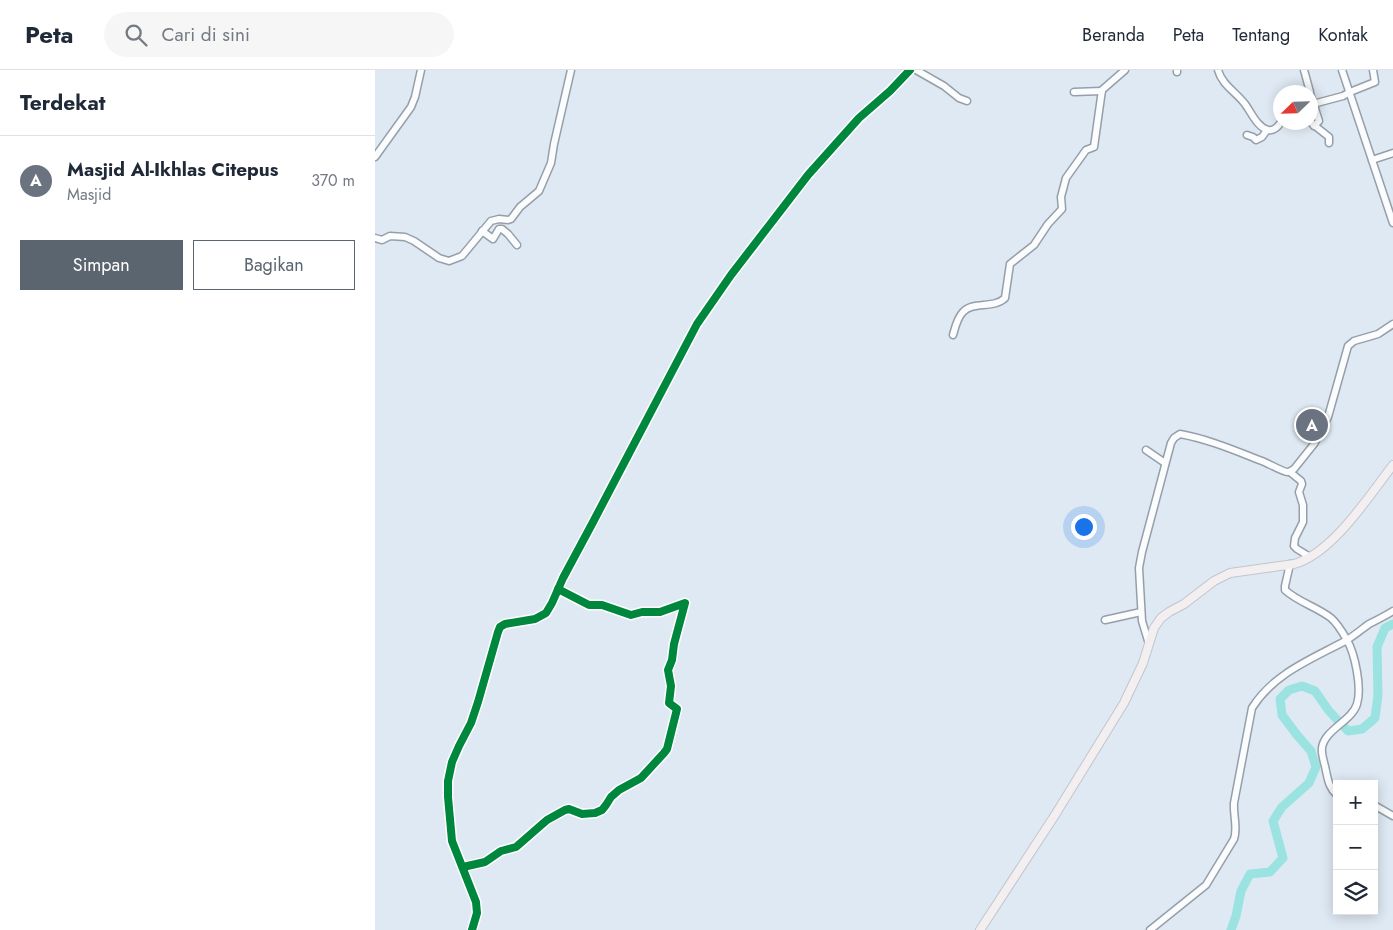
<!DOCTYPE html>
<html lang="id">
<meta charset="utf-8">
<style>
body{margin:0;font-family:Jost,sans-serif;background:#f6f6f7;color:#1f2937}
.controls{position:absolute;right:15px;bottom:15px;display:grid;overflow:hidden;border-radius:0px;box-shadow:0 2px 12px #0003}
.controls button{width:45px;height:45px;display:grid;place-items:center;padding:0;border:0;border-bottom:1px solid #e0e1e3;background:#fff;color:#1f2937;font:25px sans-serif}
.compass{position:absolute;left:898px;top:15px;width:45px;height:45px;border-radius:50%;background:#fff;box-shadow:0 2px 12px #0003;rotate:247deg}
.you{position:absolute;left:708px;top:456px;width:18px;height:18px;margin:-12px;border:4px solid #fff;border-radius:50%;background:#1a73e8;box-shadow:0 0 0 8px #1a73e833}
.badge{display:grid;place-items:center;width:32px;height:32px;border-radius:50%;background:#5b6570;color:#fff;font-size:16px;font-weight:700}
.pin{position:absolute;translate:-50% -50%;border:2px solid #fff;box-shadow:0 1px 5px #0006}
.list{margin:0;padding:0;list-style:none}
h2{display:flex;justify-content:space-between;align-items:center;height:65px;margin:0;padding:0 20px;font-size:21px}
h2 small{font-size:16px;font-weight:400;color:#747a83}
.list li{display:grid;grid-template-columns:32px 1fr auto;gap:15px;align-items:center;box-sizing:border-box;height:90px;padding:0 20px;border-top:1px solid #e0e1e3}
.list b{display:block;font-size:19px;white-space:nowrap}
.list p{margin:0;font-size:16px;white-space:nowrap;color:#747a83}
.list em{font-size:16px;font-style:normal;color:#747a83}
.actions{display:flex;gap:10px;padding:15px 20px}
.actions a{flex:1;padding:11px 0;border:1px solid #5b6570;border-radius:0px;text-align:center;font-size:18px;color:#5b6570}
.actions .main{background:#5b6570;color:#fff}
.icon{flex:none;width:28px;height:28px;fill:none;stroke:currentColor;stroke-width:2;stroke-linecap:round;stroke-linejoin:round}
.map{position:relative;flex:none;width:1018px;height:860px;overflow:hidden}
header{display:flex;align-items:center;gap:30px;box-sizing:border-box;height:70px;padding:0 25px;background:#fff;border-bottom:1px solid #e0e1e3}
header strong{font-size:24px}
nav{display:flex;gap:28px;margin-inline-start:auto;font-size:18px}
.search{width:350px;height:45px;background:#f6f6f7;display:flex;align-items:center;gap:12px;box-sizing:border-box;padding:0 18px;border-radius:28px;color:#747a83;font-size:19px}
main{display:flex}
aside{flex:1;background:#fff}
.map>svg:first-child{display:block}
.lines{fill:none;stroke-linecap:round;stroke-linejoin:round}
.river{stroke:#9ae3e1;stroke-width:9}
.minor-casing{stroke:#969fa9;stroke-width:9}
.major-casing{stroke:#c0c6cc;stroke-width:10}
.minor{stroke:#fafcfd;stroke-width:6}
.major{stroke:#f3eff1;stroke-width:8}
.cycleway-casing{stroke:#fff;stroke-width:11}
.cycleway{stroke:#00873e;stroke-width:8}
</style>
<header>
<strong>Peta</strong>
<div class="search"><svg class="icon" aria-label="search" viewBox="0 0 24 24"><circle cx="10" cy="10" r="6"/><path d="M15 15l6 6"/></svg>Cari di sini</div>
<nav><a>Beranda</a><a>Peta</a><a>Tentang</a><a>Kontak</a></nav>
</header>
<main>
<aside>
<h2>Terdekat<small></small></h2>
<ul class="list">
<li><span class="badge" style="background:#6b7280">A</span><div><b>Masjid Al-Ikhlas Citepus</b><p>Masjid</p></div><em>370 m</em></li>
</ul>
<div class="actions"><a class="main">Simpan</a><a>Bagikan</a></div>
</aside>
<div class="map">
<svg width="1018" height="860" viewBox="0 0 1018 860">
<rect width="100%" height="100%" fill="#dfe9f3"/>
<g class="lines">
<path class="river" d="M856,860L861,846L866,821L875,804L895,802L908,788L898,751L907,737L934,713L941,697L936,681L922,665L907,645L905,629L914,620L927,616L940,621L954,641L973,661L987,659L1000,648L1003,625L1002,577L1010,558L1018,554"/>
<defs>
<g id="minor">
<path d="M541,0L569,16L584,28L592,31"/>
<path d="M802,0V2"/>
<path d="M843,0C847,15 861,22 870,34C876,42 882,57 893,60C899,61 903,57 906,52"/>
<path d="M929,0L935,22"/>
<path d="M967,0L1018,153"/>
<path d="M699,22L727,21"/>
<path d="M936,26L944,51L939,56"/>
<path d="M938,34L968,26L975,22L1000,12L998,0"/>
<path d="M935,52L954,67V73"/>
<path d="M872,65L878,67L881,70L887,67L892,60"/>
<path d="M0,87L36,37L40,27L46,0"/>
<path d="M997,90L1018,83"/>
<path d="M107,161L118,169L124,159H127L133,164L142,175"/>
<path d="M0,168L7,170L15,166L30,167L39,171L64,188L74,191L87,186L116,151L124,149L133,150L136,149L145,137L164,121L176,93L179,74L196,0"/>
<path d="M578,265C580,258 582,248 588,242C598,231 619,239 630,228L635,194L659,175L673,154L687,139L686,127L691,108L711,80L719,77L727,20L750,0"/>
<path d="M771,380L790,393"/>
<path d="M915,402L926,411L927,414L924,422L928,435V452L920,468L919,476L922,479L935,487"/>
<path d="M915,494L910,516V520C923,532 942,537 956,548C962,553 968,563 972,570C980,584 987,618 982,634C977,651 949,660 947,678C946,685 950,694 951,701C953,710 954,718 962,725"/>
<path d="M730,550L766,542"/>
<path d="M774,574L767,551L764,498L767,482L796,373L799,368L805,364C833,369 861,381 887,391C892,393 909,402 912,402C915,402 917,400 919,399L939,374L953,347L973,276L979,271L1003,264L1018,254"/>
<path d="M999,735L1018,746"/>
<path d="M88,797L110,792L126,781L141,777L172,750L190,740L194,739L207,744L220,743L227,740L231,735L236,727L244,720L266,708L289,683L292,679L302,639L294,633L296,616L293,600L297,590L299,574L310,533L285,542H267L256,545L227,535H214L183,519"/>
<path d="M97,860L102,843L101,832L77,771L73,727V711L77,692L84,676L96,653L103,632L123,562L125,557L130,554L160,549L171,543L177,533L188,508L217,454L322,254L356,205L433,105L484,48L515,21L535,0"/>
<path d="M775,860L831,815L859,769C863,758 858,745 859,733L877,638C899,603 937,589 972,570C980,565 987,559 994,554C1002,550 1010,546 1018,541"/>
</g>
<path id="major" d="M605,860L680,745L749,633L768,593L779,558L786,548L794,542L809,534L839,511L855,503L919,494C957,484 994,426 1018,395"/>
</defs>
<use href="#minor" class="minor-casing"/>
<use href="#major" class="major-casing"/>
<use href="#minor" class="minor"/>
<use href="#major" class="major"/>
<defs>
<g id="cycleway">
<path d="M88,797L110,792L126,781L141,777L172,750L190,740L194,739L207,744L220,743L227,740L231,735L236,727L244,720L266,708L289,683L292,679L302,639L294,633L296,616L293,600L297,590L299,574L310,533L285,542H267L256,545L227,535H214L183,519"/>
<path d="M97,860L102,843L101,832L77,771L73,727V711L77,692L84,676L96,653L103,632L123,562L125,557L130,554L160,549L171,543L177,533L188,508L217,454L322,254L356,205L433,105L484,48L515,21L535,0"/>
</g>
</defs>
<use href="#cycleway" class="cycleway-casing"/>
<use href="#cycleway" class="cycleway"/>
</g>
</svg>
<div class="controls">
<button>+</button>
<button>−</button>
<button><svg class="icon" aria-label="layers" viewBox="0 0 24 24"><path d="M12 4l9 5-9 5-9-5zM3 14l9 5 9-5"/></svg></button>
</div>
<svg class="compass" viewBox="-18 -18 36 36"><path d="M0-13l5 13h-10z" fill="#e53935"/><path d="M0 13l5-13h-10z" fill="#747a83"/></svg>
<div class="you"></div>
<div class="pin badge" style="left:937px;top:355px;background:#6b7280">A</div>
</div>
</main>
